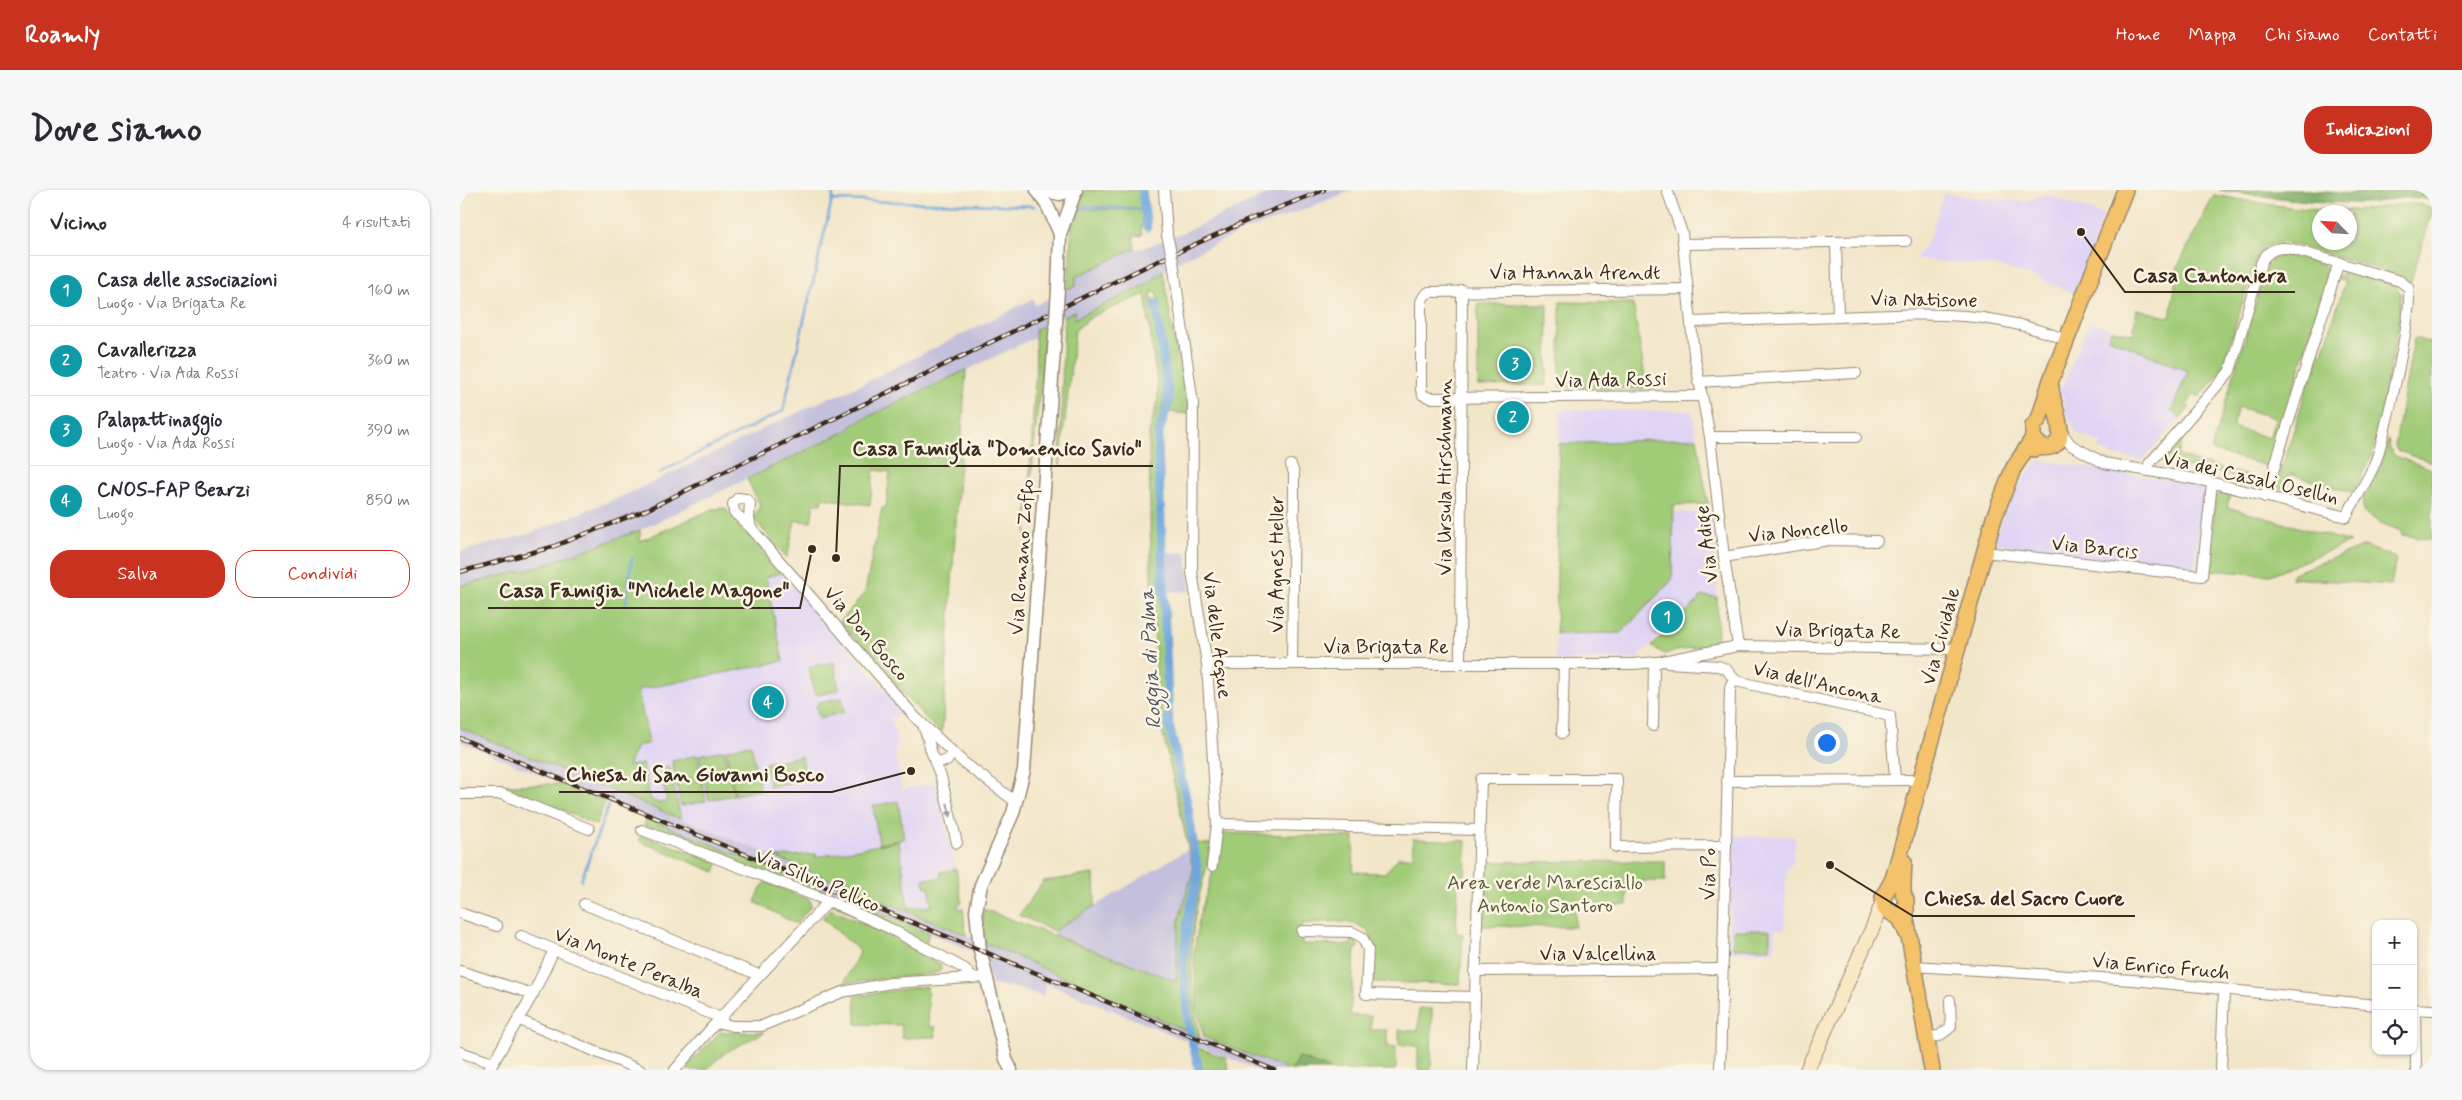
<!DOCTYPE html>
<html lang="it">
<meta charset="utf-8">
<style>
body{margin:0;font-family:Mynerve,sans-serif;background:#f7f7f7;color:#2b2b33}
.controls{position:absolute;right:15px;bottom:15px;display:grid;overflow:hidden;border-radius:10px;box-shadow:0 1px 4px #0004}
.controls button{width:45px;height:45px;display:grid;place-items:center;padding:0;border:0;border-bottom:1px solid #e1e1e2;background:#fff;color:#2b2b33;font:25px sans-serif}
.compass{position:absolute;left:1852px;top:15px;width:45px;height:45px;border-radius:50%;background:#fff;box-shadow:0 1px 4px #0004;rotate:295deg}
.you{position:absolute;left:1366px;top:552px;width:18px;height:18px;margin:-12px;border:4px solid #fff;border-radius:50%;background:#1a73e8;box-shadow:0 0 0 8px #1a73e833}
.badge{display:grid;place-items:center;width:32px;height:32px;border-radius:50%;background:#c8321e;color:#fff;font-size:16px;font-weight:700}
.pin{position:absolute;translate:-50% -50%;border:2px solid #fff;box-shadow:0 1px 5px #0006}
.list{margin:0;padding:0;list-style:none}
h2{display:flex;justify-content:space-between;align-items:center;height:65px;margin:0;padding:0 20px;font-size:21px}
h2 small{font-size:16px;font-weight:400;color:#7c7c81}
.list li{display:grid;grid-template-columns:32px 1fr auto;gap:15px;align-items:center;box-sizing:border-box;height:70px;padding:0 20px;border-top:1px solid #e1e1e2}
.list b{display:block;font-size:19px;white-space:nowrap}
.list p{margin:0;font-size:16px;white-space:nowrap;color:#7c7c81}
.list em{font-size:16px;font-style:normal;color:#7c7c81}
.actions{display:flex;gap:10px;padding:15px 20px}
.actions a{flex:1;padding:11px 0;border:1px solid #c8321e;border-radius:20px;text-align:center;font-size:18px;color:#c8321e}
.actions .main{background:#c8321e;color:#fff}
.icon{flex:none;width:28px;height:28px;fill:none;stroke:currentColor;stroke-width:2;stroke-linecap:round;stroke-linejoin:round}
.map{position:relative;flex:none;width:1972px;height:880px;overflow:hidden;border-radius:20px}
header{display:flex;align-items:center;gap:30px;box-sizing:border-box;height:70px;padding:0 25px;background:#c8321e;color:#fff}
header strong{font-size:24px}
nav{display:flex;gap:28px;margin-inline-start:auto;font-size:18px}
.intro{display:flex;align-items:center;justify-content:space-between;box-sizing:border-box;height:120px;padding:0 30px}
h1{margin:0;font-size:35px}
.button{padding:12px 22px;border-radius:20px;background:#c8321e;color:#fff;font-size:18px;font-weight:700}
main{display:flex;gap:30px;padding:0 30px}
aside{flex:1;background:#fff;border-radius:20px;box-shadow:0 1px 4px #0004}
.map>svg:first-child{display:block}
.built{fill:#e0d4f4}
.industrial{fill:#c4c0db}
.green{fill:#a0cb77;stroke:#6e7a4a;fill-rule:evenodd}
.forest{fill:#80af68;stroke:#5e6c43}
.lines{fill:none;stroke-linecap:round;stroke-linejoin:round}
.stream{stroke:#70a6dd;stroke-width:2.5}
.canal{stroke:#70a6dd;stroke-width:9}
.minor-casing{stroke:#968874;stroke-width:12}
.tertiary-casing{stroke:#968874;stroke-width:15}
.secondary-casing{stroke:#968874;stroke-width:16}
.primary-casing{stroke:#968874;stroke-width:18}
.minor{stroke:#fff;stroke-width:10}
.tertiary{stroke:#fff;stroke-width:12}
.secondary{stroke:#fae7c3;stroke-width:14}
.primary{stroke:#f3c26a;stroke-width:15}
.rail-casing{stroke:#3b2a1e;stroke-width:4.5}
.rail{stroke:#fcf5e5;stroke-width:2.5;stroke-dasharray:8;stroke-linecap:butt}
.minor-bridge-casing{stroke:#968874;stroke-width:12;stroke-linecap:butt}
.tertiary-bridge-casing{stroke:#968874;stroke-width:15;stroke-linecap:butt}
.minor-bridge{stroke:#fff;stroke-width:10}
.tertiary-bridge{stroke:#fff;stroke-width:12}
.oneway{fill:#a79f9a}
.labels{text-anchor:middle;stroke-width:5;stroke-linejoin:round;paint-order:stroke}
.street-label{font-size:20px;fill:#3b2a1e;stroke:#fcf5e5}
.park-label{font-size:20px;fill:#595a39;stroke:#fcf5e5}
.water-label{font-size:21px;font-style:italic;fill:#4e5561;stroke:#fcf5e5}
.leader{fill:none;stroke:#3b2a1e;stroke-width:2}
.callout-dot{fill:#3b2a1e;stroke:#fcf5e5;stroke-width:2}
.callout-label{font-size:21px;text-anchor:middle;font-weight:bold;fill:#3b2a1e;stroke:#fcf5e5;stroke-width:5;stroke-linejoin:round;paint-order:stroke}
</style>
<header>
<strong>Roamly</strong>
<nav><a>Home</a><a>Mappa</a><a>Chi siamo</a><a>Contatti</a></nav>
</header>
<div class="intro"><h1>Dove siamo</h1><a class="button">Indicazioni</a></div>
<main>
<aside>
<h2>Vicino<small>4 risultati</small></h2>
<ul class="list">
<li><span class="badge" style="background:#0f9aa8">1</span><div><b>Casa delle associazioni</b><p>Luogo · Via Brigata Re</p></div><em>160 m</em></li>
<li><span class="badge" style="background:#0f9aa8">2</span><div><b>Cavallerizza</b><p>Teatro · Via Ada Rossi</p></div><em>360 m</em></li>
<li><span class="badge" style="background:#0f9aa8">3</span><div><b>Palapattinaggio</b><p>Luogo · Via Ada Rossi</p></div><em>390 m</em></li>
<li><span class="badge" style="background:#0f9aa8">4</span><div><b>CNOS-FAP Bearzi</b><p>Luogo</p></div><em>850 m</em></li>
</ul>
<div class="actions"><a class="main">Salva</a><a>Condividi</a></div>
</aside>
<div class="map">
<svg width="1972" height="880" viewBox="0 0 1972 880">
<rect width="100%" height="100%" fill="#fcf5e5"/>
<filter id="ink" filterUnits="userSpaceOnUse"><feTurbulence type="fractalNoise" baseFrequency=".02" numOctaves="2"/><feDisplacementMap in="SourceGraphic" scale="10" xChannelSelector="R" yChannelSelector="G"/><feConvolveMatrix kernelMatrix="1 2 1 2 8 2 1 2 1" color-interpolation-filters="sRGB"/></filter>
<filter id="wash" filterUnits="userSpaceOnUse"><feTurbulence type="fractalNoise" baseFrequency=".0096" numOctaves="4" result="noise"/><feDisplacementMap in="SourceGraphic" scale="20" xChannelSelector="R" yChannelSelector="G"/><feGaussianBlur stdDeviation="1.12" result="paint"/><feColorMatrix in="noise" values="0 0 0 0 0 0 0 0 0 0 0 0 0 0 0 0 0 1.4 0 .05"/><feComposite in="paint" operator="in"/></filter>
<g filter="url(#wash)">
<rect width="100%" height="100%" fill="#f2e6c9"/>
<g class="built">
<path d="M1483,4L1565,12L1584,4L1644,25L1615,104L1574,87L1541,77L1455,69L1470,48Z"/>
<path d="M1629,132L1673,144L1762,180L1739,207L1735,204L1727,214L1730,217L1682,270L1653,265L1639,259L1641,253L1617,243L1604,219V207L1599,204Z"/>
<path d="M1100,220L1232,221L1237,248L1099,254Z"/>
<path d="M1580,270L1745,296L1734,379L1586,363L1534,352L1548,314L1567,283Z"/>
<path d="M1214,322L1254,324L1257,407L1242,406L1176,469L1095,470L1096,444L1161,443L1212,390Z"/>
<path d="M322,383L435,511L445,525L431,528L437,553L435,564L442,600L475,593L496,679L506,745L157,603L177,556L189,553L177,500L323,471L306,387Z"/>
<path d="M1272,646H1335V658L1332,660L1334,670L1326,682L1325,739H1315V762H1269Z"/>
</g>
<g class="industrial">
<path d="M817,0H893L822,28L786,40L722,69L691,89V92L614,129V122L575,140L574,148L396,233L389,240L180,340L75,378L0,396V362L71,343L170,303L370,207L382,204L573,109L575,115L608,99L616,96V87L675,58L680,59L720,44Z"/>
<path d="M726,362L730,401L706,402L704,363Z"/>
<path d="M0,538L506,745L726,839L740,847L829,880H798L586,793L583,806L556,798L532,795L525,766L0,552Z"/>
<path d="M728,659L733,680L719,730L716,792L592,746L594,741Z"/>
</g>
<g class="green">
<path d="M625,0H681L683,18L616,16Z"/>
<path d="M1754,5C1807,14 1860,25 1915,18C1932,16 1956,10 1972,18V23L1950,94L1939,85L1833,54L1818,53L1807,56L1796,68L1762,180L1739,207L1735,204L1727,214L1730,217L1720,228L1711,221L1728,181L1648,148L1652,140L1673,144L1677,119L1710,128L1718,76ZM1860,22H1890V52H1860Z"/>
<path d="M615,19L683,20L684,35L681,36L682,45L673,47L675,58L616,87V96L608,99L612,33Z"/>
<path d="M1824,65L1864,75L1869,81L1810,277L1751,260L1806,79L1811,70ZM1778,217L1815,228L1809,248L1772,237Z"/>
<path d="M703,81L717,166C727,184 729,204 729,224L708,222L712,209L699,113L697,103L691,102L704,207L695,254L706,532L719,587L736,682L722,747L721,788L729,842L523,752V719L716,791L719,730L733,680L699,525L691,387L689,243L698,209L697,193L685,104L633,126L615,140L600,275L604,126L615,121L614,129L691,92V89Z"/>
<path d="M1884,81L1936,96L1941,105L1939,131L1922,220L1912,266L1894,303L1830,284L1825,300L1818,298L1817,294L1858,162L1863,163L1885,92L1877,89Z"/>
<path d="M1100,112L1173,113L1186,194L1183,199L1100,197Z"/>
<path d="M1018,114H1088L1087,195L1018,196Z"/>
<path d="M585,135L584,154L566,346L576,176L575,140Z"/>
<path d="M1954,148L1972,153V272L1938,261L1935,256Z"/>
<path d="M506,180L482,543L470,533L380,432L405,402L422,318H426L430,282L414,280L410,315L362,308L361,314H354L351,332L335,330L327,368L294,329L300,315L287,289L388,240L395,233Z"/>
<path d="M1719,247L1722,250L1718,266L1806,291L1802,294L1756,282L1708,274L1704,270L1706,263Z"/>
<path d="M1237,248L1248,314L1214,315L1212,390L1161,443L1096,444L1099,254Z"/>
<path d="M1928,250L1930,259L1935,266L1972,279V350L1942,345L1941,341L1921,333L1903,322V310L1919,280Z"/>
<path d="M1761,301L1771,303L1767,317L1890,352L1810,385L1748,380L1756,306Z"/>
<path d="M265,318L322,383L306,387L323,471L178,500L189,553L177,556L168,576L183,574L189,608L198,613L207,612L200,578L209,576L221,629L0,538V396L75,378L180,340V351L253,319Z"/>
<path d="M1905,356L1936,368L1931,395L1831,388L1833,383Z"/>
<path d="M1242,406L1257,407L1258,452L1204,464L1192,456Z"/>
<path d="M374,472L379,500L358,505L354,502L349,477Z"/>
<path d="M382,508L385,522L359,528L356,516L359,512Z"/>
<path d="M291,554L300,600L275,605L266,560Z"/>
<path d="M264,560L274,605L249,610L239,565Z"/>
<path d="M237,565L246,611L221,616L212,571Z"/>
<path d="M342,566L346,589L310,597L305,573Z"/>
<path d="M103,594L145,611L136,635L45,595Z"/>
<path d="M438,611L444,649L419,654L413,616Z"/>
<path d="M187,628L469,743L465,756L295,679L184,635Z"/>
<path d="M758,643L894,647L893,682L925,683L939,667H953V649L1006,651L1005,693H998L996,743L1003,744L1000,794L911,792C912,779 917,757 910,745C899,726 861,732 842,734V754L891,755L892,747L897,752L898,758L895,759L890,825L911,826V840H927V856L936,857V880H871L838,867L832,880H829L744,847L737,818L734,764L739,727L752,685Z"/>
<path d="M181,645L259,672L255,682L179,651Z"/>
<path d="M439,651L448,718L472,716L469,697H465L464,689L481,688V682L496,679L502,713L498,714L499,719L503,718L506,745L315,667L356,664V667Z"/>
<path d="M735,653L751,654C748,678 740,698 736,721C728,765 732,805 740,848L735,845L727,799L726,773L729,738L740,684Z"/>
<path d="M1205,671V691H1167V715L1115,716V737L1020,736L1024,672Z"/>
<path d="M634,684L635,716L594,741L559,725L584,691Z"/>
<path d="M306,692L350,710L351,716L336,734L295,712L302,696Z"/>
<path d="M371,719L432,747L474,771L480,774L481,778L479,782L472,784L384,793L400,761L362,728Z"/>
<rect x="1273" y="740" width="37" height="18"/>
<path d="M467,796L469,836L475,837L476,847L442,848L441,835L396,834L395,806Z"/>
<path d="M959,818L972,819L971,880H958V856L939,855V840L958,841Z"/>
<path d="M260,842H305L266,862L246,880H223Z"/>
<path d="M736,857L766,868L769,880H742Z"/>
</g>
<g class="forest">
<path d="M1760,0H1851L1884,4L1914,0H1972V11C1950,2 1922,14 1899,13C1852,13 1807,7 1760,0Z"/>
<path d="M838,867L871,880H832Z"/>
</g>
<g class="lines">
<g class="stream">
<path d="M372,10L374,0"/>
<path d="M620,17L684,19"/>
<path d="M199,283L323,221L372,10L574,16"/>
<path d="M166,414L172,368"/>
<path d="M121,690L152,606"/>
</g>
<g class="canal">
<path d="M682,0L687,37"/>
<path d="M696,113L709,211L699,242L698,256L709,535L727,612L738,684L728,729L723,775L728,833L739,880"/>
</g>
</g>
</g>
<g filter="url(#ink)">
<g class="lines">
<defs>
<g id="minor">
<path d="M704,0L707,45"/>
<path d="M1207,0L1222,43L1234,164L1250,247L1264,367L1278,456"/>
<path d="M1376,53L1378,127"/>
<path d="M1224,54L1446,51"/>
<path d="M713,71L733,214L732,382L747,474L757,634L1020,640"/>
<path d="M1228,99L969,102L964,106L961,112V200L963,205L970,208L1241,206"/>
<path d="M1231,132C1280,130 1330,129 1379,127C1465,124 1525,118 1607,150"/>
<path d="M1238,192L1396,183"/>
<path d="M1602,243L1611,255L1644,273L1746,291L1886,327C1895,309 1907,292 1915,273C1924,250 1955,116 1948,97L1940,91L1832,59C1818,56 1807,60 1801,73L1770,181L1689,274L1688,281"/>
<path d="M1250,247H1396"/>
<path d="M831,275L834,283V299L832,474"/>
<path d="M1805,307L1879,72"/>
<path d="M291,338L289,328L290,313L286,309L278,308L273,314L274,322L291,338L456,528L503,572L556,612"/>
<path d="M1524,362L1742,386L1752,293"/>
<path d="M1264,367L1369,350L1417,351"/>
<path d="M1208,473L1258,476L1266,479L1276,491"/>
<path d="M747,474H1172L1198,472L1278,456L1497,459"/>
<path d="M1000,474L1002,100"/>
<path d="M1276,491L1430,526L1435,589"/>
<path d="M1193,536L1194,472"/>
<path d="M464,539C470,549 469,564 476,571H487L491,565V560"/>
<path d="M1102,543L1104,475"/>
<path d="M474,570L481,587L497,653"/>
<path d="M1267,591L1460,590"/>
<path d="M0,604H42L129,639"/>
<path d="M182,640L369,711L429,738L505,779L512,788"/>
<path d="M752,676L757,634"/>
<path d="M124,714L299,785"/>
<path d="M0,723L37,736"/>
<path d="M842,741L892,742L902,747L908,759L906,804L1014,807"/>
<path d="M61,746L256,826L260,833"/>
<path d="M1454,776L1673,790L1916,815"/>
<path d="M0,781L73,804"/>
<path d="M1014,781L1263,779"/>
<path d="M1953,819L1972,820"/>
<path d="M1955,819L1956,880"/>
<path d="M59,830L180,880"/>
<path d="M260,833L273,836H302L382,802L431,793L527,787"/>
<path d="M260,833L263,825L369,711"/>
<path d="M1467,847L1479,846L1491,837L1490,810"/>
<path d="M0,862L33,873"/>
<path d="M29,880L73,804L94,760"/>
<path d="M215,880L254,835L260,833"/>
<path d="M1013,880L1021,589H1157L1156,657L1266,656"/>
<path d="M1260,880L1270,499L1271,494L1276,491"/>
<path d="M1761,880L1764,800"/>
</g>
<g id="tertiary">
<path d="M577,0L588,17L600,44"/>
<path d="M580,0L600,4L613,0"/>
<path d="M598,99L600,44L616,0"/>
<path d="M551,880L546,869L520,760L516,721L521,695L553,623L564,580L596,132"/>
</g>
<path id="secondary" d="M1347,880L1413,737L1423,711"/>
<g id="primary">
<path d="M1582,257L1573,248V236L1579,229L1591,190L1665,0"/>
<path d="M1574,259C1580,256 1587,259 1593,256C1610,248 1591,214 1591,197"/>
<path d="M1444,672L1443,692V703L1446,710V728L1472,880"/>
<path d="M1449,748L1440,728L1425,719L1423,707L1433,689L1534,328L1553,279L1573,248"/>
</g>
</defs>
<use href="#minor" class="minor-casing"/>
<use href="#tertiary" class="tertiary-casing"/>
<use href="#secondary" class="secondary-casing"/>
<use href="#primary" class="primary-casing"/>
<use href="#minor" class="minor"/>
<use href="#tertiary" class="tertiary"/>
<use href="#secondary" class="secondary"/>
<use href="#primary" class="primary"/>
<defs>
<g id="rail">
<path d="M0,382L92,357L186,320L685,77L793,28L864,0"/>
<path d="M0,548L814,880"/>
</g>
</defs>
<use href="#rail" class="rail-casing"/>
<use href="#rail" class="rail"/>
<defs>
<path id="minor-bridge" d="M707,45L713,71"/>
<path id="tertiary-bridge" d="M596,132L598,99"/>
</defs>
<use href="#minor-bridge" class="minor-bridge-casing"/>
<use href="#tertiary-bridge" class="tertiary-bridge-casing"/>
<use href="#minor-bridge" class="minor-bridge"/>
<use href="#tertiary-bridge" class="tertiary-bridge"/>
</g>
<defs><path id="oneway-solid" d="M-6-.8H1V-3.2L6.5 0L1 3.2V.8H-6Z" transform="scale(1.25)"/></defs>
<use class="oneway" href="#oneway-solid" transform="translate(489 620) rotate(76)"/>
</g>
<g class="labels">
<g class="street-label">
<text x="1115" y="89">Via Hannah Arendt</text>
<text transform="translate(1464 109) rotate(1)" y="7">Via Natisone</text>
<text transform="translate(1151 189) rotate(-1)" y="7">Via Ada Rossi</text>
<text transform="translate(984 287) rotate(-90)" y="7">Via Ursula Hirschmann</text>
<text transform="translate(1791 287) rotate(13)" y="7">Via dei Casali Osellin</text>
<text transform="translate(1338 340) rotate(-6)" y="7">Via Noncello</text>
<text transform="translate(1246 354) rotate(-97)" y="7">Via Adige</text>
<text transform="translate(1635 357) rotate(6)" y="7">Via Barcis</text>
<text transform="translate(561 367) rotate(-86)" y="7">Via Romano Zoffo</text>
<text transform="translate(816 374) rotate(-90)" y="7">Via Agnes Heller</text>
<text transform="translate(1378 440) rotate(1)" y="7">Via Brigata Re</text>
<text transform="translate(407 443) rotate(49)" y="7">Via Don Bosco</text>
<text transform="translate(758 445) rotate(83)" y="7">Via delle Acque</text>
<text transform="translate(1480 446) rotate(-75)" y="7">Via Cividale</text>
<text x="926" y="463">Via Brigata Re</text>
<text transform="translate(1358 492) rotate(13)" y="7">Via dell'Ancona</text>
<text transform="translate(1248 684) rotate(-89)" y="7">Via Po</text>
<text transform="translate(358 690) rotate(23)" y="7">Via Silvio Pellico</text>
<text x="1138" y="770">Via Valcellina</text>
<text transform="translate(169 772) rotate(22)" y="7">Via Monte Peralba</text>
<text transform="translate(1701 776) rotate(5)" y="7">Via Enrico Fruch</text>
</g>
<g class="park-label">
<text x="1085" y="699">Area verde Maresciallo<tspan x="1085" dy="23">Antonio Santoro</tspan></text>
</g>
<g class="water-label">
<text transform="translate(690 469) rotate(-93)" y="7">Roggia di Palma</text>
</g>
</g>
<path class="leader" d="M1621 42L1665 102H1835M376 368L380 276H693M352 359L340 418H28M451 581L372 602H99M1370 675L1453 726H1675"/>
<g class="callout-dot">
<circle cx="1621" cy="42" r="5"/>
<circle cx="376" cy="368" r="5"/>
<circle cx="352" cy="359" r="5"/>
<circle cx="451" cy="581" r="5"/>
<circle cx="1370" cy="675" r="5"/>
</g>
<g class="callout-label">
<text x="1750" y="92">Casa Cantoniera</text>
<text x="537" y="265">Casa Famiglia "Domenico Savio"</text>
<text x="184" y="407">Casa Famigia "Michele Magone"</text>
<text x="235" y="591">Chiesa di San Giovanni Bosco</text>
<text x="1564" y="715">Chiesa del Sacro Cuore</text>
</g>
</svg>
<div class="controls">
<button>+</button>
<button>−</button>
<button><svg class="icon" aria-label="locate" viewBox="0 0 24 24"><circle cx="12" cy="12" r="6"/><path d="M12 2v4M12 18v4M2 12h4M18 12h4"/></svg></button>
</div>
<svg class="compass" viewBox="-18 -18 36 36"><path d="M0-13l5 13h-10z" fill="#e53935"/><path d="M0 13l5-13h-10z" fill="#7c7c81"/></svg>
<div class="you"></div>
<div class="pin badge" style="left:1207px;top:427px;background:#0f9aa8">1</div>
<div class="pin badge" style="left:1053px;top:227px;background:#0f9aa8">2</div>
<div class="pin badge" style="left:1055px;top:174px;background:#0f9aa8">3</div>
<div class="pin badge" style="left:308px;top:512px;background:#0f9aa8">4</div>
</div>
</main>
